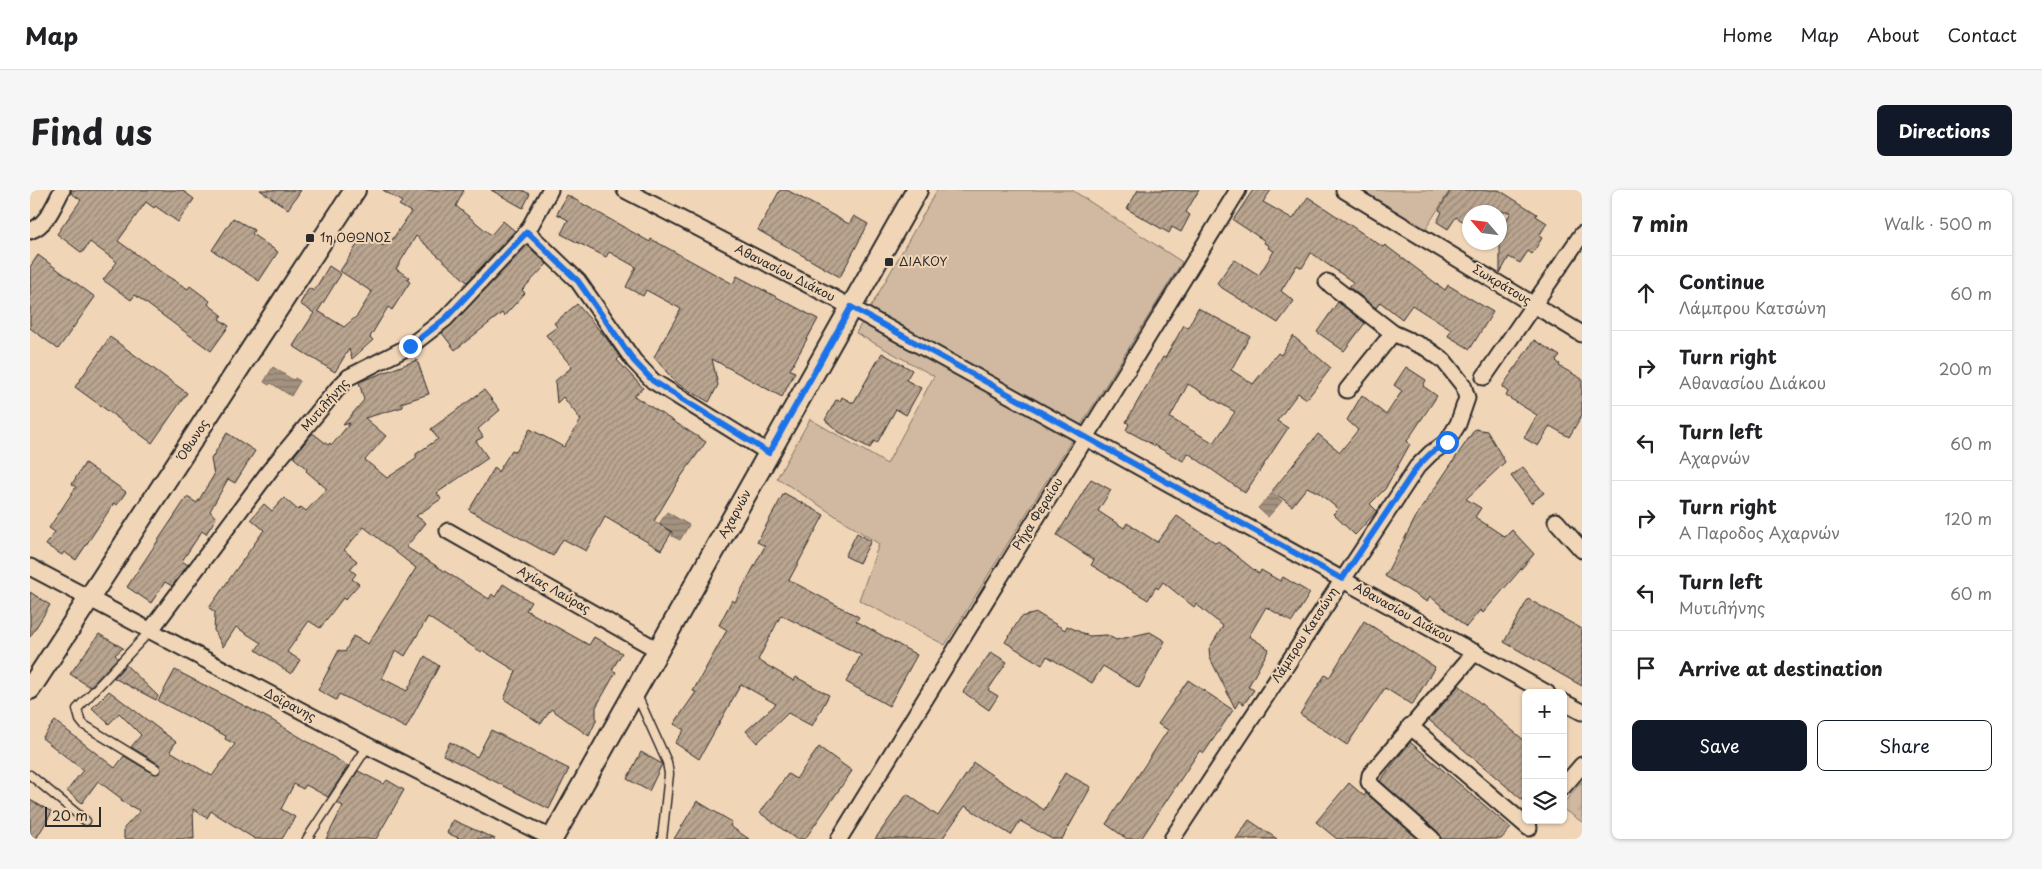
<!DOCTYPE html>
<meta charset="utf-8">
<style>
body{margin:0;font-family:"Playpen Sans",sans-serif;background:#f6f6f6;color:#202124}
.controls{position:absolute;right:15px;bottom:15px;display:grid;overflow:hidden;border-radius:8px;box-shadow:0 1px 4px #0004}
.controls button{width:45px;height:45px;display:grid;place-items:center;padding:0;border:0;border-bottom:1px solid #e0e0e0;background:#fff;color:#202124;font:25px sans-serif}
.compass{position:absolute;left:1432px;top:15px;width:45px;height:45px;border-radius:50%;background:#fff;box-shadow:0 1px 4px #0004;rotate:298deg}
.scale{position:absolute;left:15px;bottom:12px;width:56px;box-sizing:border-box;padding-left:5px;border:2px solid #2b2b2b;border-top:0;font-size:14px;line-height:18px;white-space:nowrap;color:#2b2b2b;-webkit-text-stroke:4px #f1d5b7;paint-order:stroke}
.stop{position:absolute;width:15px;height:15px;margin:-11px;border:4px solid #1a73e8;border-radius:50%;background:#fff}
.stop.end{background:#1a73e8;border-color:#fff;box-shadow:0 1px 5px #0008}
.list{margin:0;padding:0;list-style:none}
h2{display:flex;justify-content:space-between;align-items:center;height:65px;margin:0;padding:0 20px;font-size:21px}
h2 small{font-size:16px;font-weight:400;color:#757577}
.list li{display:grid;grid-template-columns:32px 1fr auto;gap:15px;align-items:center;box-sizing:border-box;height:75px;padding:0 20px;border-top:1px solid #e0e0e0}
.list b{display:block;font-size:19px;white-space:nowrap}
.list p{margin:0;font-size:16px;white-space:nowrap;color:#757577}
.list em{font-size:16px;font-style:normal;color:#757577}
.actions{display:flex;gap:10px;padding:15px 20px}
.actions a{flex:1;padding:11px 0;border:1px solid #111827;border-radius:8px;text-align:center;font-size:18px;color:#111827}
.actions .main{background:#111827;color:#fff}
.icon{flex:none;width:28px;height:28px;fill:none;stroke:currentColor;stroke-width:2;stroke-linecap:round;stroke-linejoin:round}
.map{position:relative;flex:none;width:1552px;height:649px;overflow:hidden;border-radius:8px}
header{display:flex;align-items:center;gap:30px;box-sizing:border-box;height:70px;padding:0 25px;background:#fff;border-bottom:1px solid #e0e0e0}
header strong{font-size:24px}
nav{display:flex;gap:28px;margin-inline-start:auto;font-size:18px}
.intro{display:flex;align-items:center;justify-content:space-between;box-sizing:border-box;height:120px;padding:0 30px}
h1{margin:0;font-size:35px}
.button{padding:12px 22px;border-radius:8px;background:#111827;color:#fff;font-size:18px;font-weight:700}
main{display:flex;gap:30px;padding:0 30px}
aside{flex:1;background:#fff;border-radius:8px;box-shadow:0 1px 4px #0004}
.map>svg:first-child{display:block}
.grass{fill:#d0b9a0;stroke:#7e7266}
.park{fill:url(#park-tufts);stroke:#7e7266}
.water{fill:url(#water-rules);stroke:#74695e}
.building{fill:url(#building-hatch);stroke:#2b2b2b;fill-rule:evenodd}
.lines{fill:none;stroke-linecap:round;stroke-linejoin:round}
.service-casing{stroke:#2b2b2b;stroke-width:11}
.minor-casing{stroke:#2b2b2b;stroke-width:19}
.tertiary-casing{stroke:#2b2b2b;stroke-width:24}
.service{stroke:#f1d5b7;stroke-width:8}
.minor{stroke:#f1d5b7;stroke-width:15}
.tertiary{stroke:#f1d5b7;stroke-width:20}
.route{stroke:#1a73e8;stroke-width:6}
.poi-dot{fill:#2b2b2b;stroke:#f1d5b7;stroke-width:2}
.labels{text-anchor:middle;stroke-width:4;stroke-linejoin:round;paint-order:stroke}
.poi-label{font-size:12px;fill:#2b2b2b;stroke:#f1d5b7;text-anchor:start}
.street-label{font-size:12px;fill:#2b2b2b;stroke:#f1d5b7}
</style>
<header>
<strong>Map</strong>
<nav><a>Home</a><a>Map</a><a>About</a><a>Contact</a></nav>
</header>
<div class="intro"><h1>Find us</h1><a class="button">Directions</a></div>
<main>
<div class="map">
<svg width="1552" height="649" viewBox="0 0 1552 649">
<defs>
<pattern id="park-tufts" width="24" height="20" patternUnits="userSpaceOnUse" patternTransform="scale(1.25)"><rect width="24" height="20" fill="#d0b9a0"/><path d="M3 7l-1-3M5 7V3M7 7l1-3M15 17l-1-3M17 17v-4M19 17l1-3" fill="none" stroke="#b39f8a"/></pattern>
<pattern id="water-rules" width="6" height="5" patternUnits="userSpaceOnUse" patternTransform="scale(1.25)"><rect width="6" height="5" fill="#a49280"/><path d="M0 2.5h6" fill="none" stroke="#867769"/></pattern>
<pattern id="building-hatch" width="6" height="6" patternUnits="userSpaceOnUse" patternTransform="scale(1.25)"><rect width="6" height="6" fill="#baa590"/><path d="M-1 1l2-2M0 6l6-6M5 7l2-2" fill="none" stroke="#978776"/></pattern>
</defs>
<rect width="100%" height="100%" fill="#f1d5b7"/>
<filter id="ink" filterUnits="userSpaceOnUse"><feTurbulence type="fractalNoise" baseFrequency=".02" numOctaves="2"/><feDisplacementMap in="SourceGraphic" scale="10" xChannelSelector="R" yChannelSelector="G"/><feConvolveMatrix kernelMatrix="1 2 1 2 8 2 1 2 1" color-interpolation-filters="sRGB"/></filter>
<g filter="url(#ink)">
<g class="grass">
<path d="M907,0H1042L1152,72L915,455L829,410L849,354L747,288L780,229L857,274L904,186L826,143Z"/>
<path d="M1327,0H1420L1393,43Z"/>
</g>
<path class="park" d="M1552,591V632L1533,619V614Z"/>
<g class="water">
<path d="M243,177L263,190L265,188L270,191L261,206L241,193L239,195L234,192Z"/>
<path d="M1242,303L1252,311L1238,327L1228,318Z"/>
<path d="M637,322L659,335L650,350L642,346L643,343L629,334Z"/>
</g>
<g class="building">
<path d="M41,0H152L164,9L148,32L125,16L124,18L116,12L88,51L134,84L158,99L160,96L180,111L178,114L192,125L189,129L199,136L181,161L105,105L101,110L73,90L87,72L60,52L52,63L27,44L51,10L41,3Z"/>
<path d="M230,0H271L258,19Z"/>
<path d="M353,0H434L426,16L461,45L473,31L485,41L437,92L386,46L366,79L379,87L377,90L380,92L362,120L358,117L340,147L343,150L322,169L319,159L305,182L263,156L284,123L270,114L279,98L284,101L299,76L311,84L288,121L314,137L327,126L342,102L310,81L331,49L333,50L336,45L353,56L356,51L360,53L381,22L369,15L372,12Z"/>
<path d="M461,0H492L500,4L493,18Z"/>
<path d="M750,0H757L819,34L824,26L838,34L810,87L728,40Z"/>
<path d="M1108,0H1169L1156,22L1160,25L1151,42L1142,37L1139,43L1097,19Z"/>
<path d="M1223,0H1241L1233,12L1263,29L1278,7L1353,57L1355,55L1415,100L1418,95L1463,122L1440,159L1418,146L1421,140L1382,115L1372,129L1350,112L1346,118L1319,97L1323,92L1281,63L1272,78L1267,75L1251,101L1264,111L1248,133L1189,96L1187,93L1202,72L1205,70L1229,85L1244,61L1238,58L1239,56L1234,53L1235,51L1203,30Z"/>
<path d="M1421,0H1469L1507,24L1506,26L1517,33L1509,46L1512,48L1502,64L1498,61L1490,73L1479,67L1470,83V41L1481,22H1440L1434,32L1426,27L1418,39L1407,32L1412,22L1409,20Z"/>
<path d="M537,5L620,52L621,49L703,94L707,86L788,129L760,180L765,182L752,207L682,169L688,195L679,212L646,193L624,167L651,119L616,100L613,106L596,97L606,77L579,62L576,67L531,44L538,30L527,24Z"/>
<path d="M203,28L224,40L222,44L248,62L229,91L182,60Z"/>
<path d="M497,55L517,74L492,100L495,103L474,126L472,123L425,160L412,143Z"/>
<path d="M8,65L65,107L28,159L0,138V77Z"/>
<path d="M1308,112L1335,133L1314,161L1287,142Z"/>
<path d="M547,114L577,149L590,167L587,170L613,198L604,206L676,252L650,288L624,331L642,342L631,360L575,327L556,361L533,349L523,366L439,320L465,277L468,282L482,260L486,262L500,239L534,257L551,230L533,207L527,213L525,191L542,177L516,145L527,137L524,133Z"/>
<path d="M1168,118L1220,146L1201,180L1223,194L1248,163L1251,165L1263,146L1301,178L1277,209L1268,203L1247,231L1258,238L1215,303L1158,263L1153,271L1096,240L1099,234L1096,232L1133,167L1135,168L1154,135L1158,138ZM1158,194L1205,222L1184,253L1140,228Z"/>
<path d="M80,147L157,203L122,253L45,197Z"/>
<path d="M1504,150L1530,166L1526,171L1530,174L1529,176L1552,189V225L1539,247L1520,236L1508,256L1494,248L1507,225L1476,206L1478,202L1472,197Z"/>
<path d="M852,163L882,180L876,190L891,198L876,225L866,219L847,253L844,251L840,258L809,242L795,230L806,210L810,211L812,207L821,212H824Z"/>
<path d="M387,170L399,204L371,213L373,217L335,228L356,246L335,270L357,288L386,269V264L408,249L401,239L454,200L470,220L448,239L453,247L446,251L458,268L407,303L411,309L386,326L396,333L376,357L459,409L462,404L465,407L473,394L501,412L496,420L559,455L564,447L592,463L582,480L586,482L566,517V531L559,546L521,519L511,534L474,509L486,481L452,460L451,462L398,427L375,466L366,460L352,488L377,501L395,466L409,476L376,538L309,504L306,510L288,500L309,460L315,462L323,446L338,454L386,378L334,337L314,360L327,371L320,379L326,384L322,389L329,394L315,410L313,408L290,438L279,431L257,462L270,470L261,484L226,460L231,453L206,437L193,457L184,440L185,422L179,418L234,340L221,329L234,314L242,321L254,308L268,320L271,317L276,321L297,299L276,281L277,279L264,268V266L282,244H284L298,255L300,253L302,255L320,233L313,235L334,210L329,192Z"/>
<path d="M1376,177L1396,190L1393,196L1407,206L1377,251L1380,254L1355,299L1340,314L1347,321L1325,345L1303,324L1308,319L1289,303L1277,297L1262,316L1242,301L1288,244L1310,262L1328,240L1317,230L1332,205L1356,225L1372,201L1364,195Z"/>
<path d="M1445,239L1457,241L1475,272L1436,309L1451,318L1445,327L1475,347L1482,340L1504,364L1453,423L1450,420L1436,437L1400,406L1397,412L1355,386L1388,323Z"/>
<path d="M197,243L225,261L205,293L198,289L180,321L186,328L176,344L172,341L152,371L158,375L142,396L135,392L121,413L97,397L157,307L167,313L184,285L181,269Z"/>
<path d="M55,273L96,302L87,315L84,313L46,370L34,362L32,365L16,355L25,342L19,338L46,297L42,294Z"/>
<path d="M1493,277L1514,303L1501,313L1481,286Z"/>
<path d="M1061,289L1081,300L1068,321L1094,338L1097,333L1127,352L1147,326L1186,353L1188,351L1229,384L1231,380L1250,391L1253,387L1280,403L1262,432L1236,417L1219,446L1239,459L1218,497L1224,500L1214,514L1209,511L1205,518L1180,468L1179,459L1193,436L1166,414L1164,417L1133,392L1128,399L1126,397L1118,410L1061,375L1064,370L1027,345Z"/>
<path d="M754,303L794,325L759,390L829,427L826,431L887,465L859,516L816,492L831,465L751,425L728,470L764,491L766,487L799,505L782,536L758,523L727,553L716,541L746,514L711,494L669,569L645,553L654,540L644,534L666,502L663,501L697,440L689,435L702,410L705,412L735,356L727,352Z"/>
<path d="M827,343L841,351L829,373L815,366Z"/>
<path d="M0,402L20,415L0,447Z"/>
<path d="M1498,409L1552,439V496L1474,452Z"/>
<path d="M1007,423L1035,440L1037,436L1059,446L1077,445L1086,450L1120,442L1135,451L1109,498L1073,476L1062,493L1017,466L1012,475L975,452L991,427Z"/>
<path d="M1334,431L1405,477L1382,515L1355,498L1317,555L1270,524L1295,485L1299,488Z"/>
<path d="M69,444L93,458L85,465L88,468L60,497L40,484Z"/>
<path d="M961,462L977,472L958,500L968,506L959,520L933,502Z"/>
<path d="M96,475L128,506L126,510L84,488Z"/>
<path d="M145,480L240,529L318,576L298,607L276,595L273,599L264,594L251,619L265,627L252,649H225L181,621L177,628L163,619L164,649H94V638L110,621L91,611L92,609L68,591L52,613L37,601L53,580L12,548L25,531L85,578L94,566L124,584L131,581L129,574L101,557L111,545L89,523L79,534L62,518L79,501L146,552L140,561L182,586L205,554L195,549L196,546L128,511Z"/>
<path d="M1158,490L1203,520L1174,563L1170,560L1111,649H1097L1076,634L1138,540L1128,534Z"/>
<path d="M1429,495L1496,552V613L1399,530Z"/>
<path d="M461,540L539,579L519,619L413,565L420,552L447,567Z"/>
<path d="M1380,552L1481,638L1471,649H1411L1408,642L1350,591Z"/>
<path d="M789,557L822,581L775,649H766L730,623L758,584L766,589Z"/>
<path d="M611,562L632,574L619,601L597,589Z"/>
<path d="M944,573L1014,620L1035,583L1061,597L1032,649H1022L990,631L981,645L935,616L912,649H845L877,604L908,626Z"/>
<path d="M328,581L354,594L357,590L374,600L346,649H296L313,616L307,613Z"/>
<path d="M1319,593L1334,606L1336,603L1388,649H1307L1286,632Z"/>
<path d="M0,610L22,622L6,649H0Z"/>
<path d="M667,611L702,632L700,636L719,649H644Z"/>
<path d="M423,630L465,649H431L417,643Z"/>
<path d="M1219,630L1247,649H1206Z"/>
</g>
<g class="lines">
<defs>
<g id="service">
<path d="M120,441L47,519L50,530L54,535L126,579"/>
<path d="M606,503L637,572L639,584L632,649"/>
<path d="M0,585L56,631"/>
<path d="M277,649L338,556"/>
</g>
<g id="minor">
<path d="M595,0L804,108L1517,503"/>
<path d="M1314,0L1552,144"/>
<path d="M0,41C17,35 24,15 32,0"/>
<path d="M497,42L548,91L604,171L623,191L739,263"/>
<path d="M1454,187L1552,44"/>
<path d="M1317,200L1363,143"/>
<path d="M1526,331L1552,360"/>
<path d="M418,341L628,460"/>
<path d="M0,377L338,556L523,649"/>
<path d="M120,441L240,280L308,198L319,187L380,156L415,129L497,42L520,0"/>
<path d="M1533,512L1552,522"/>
<path d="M1380,536L1499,638"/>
<path d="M1533,597L1552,575"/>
<path d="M809,649L1208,0"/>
<path d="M1142,649L1387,277L1401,263L1417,252L1428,234L1437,208L1433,195L1414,171L1396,158L1363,143L1297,92"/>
<path d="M1402,649L1343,597L1339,592L1340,585L1445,462"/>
</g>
<g id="tertiary">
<path d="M0,499L325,0"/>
<path d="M522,649L887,0"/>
</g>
</defs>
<use href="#service" class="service-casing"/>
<use href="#minor" class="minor-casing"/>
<use href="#tertiary" class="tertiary-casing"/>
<use href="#service" class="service"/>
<use href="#minor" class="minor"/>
<use href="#tertiary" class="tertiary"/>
</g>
</g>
<g class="lines" filter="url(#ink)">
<path class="route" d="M380,156L415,129L497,42L548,91L604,171L623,191L739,263L821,117L1312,389L1387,277L1401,263L1417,252"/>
</g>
<g class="poi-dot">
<rect x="275" y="43" width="10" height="10" rx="2.5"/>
<rect x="854" y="67" width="10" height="10" rx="2.5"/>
</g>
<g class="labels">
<g class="poi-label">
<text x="290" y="52">1η ΟΘΩΝΟΣ</text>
<text x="869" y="76">ΔΙΑΚΟΥ</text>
</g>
<g class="street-label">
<text transform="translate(755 83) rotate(27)" y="4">Αθανασίου Διάκου</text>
<text transform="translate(1472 95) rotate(31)" y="4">Σωκράτους</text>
<text transform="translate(295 215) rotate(-49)" y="4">Μυτιλήνης</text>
<text transform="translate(163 250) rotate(-57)" y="4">Όθωνος</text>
<text transform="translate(705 324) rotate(-61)" y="4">Αχαρνών</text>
<text transform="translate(1008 324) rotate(-58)" y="4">Ρήγα Φεραίου</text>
<text transform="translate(524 400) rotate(30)" y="4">Αγίας Λαύρας</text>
<text transform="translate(1373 423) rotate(29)" y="4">Αθανασίου Διάκου</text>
<text transform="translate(1275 445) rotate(-57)" y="4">Λάμπρου Κατσώνη</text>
<text transform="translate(260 515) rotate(28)" y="4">Δοϊρανης</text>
</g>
</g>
</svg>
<div class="controls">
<button>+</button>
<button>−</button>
<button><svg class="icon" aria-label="layers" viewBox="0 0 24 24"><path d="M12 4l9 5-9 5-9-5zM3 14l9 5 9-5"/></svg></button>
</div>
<svg class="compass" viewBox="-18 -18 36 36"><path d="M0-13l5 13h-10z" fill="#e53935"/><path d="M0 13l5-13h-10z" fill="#757577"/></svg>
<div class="scale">20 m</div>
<div class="stop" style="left:1417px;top:252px"></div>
<div class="stop end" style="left:380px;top:156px"></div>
</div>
<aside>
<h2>7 min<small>Walk · 500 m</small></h2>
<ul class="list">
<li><svg class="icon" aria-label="ahead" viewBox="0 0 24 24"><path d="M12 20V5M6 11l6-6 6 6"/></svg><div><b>Continue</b><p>Λάμπρου Κατσώνη</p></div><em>60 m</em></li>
<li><svg class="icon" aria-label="right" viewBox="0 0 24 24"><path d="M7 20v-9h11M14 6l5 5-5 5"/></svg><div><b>Turn right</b><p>Αθανασίου Διάκου</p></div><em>200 m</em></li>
<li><svg class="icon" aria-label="left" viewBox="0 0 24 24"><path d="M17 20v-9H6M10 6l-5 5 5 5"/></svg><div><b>Turn left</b><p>Αχαρνών</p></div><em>60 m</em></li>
<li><svg class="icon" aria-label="right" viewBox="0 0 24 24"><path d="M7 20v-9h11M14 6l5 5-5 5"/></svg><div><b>Turn right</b><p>Α Παροδος Αχαρνών</p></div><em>120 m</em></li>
<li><svg class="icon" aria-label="left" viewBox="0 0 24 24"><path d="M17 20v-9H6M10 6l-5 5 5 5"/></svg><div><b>Turn left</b><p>Μυτιλήνης</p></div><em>60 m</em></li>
<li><svg class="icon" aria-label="arrive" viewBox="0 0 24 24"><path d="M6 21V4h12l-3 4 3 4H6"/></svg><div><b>Arrive at destination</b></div></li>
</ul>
<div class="actions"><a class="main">Save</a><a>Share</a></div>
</aside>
</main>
